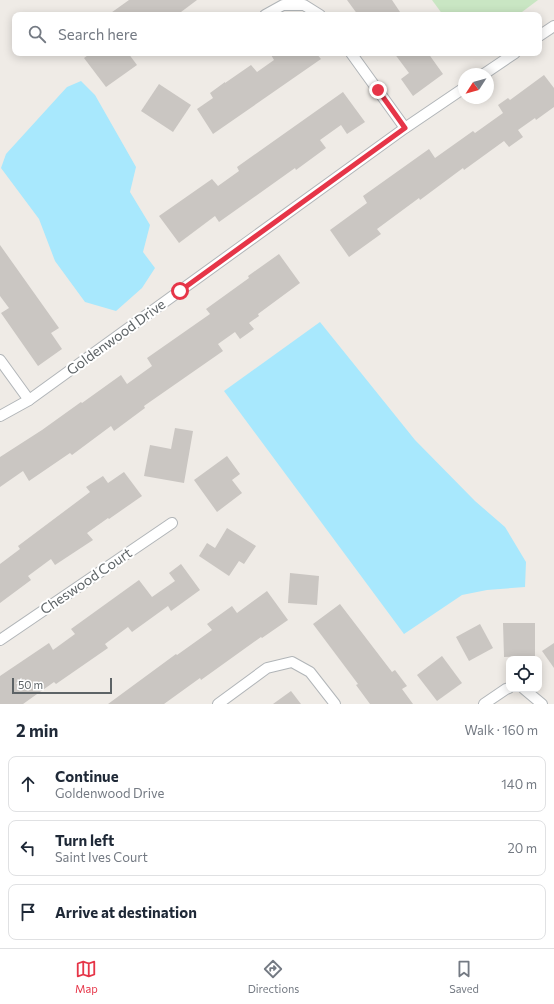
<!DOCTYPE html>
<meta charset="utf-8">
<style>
body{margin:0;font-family:Commissioner,sans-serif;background:#f2f2f3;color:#1f2937}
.controls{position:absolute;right:12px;bottom:12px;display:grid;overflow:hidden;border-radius:8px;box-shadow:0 2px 10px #0003}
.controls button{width:36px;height:36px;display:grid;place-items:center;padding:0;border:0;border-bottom:1px solid #e0e1e3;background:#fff;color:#1f2937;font:20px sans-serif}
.compass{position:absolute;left:458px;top:68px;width:36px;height:36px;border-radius:50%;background:#fff;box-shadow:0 2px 10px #0003;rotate:234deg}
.scale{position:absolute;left:12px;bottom:10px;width:100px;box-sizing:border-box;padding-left:4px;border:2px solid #5d6366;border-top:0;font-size:11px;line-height:14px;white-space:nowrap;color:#5d6366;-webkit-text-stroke:3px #fff;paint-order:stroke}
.stop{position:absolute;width:12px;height:12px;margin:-9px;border:3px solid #e63548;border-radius:50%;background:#fff}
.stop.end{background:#e63548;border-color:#fff;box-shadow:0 1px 4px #0008}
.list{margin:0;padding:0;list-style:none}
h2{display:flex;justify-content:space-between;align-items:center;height:52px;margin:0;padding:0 16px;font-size:17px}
h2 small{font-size:13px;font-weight:400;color:#747a83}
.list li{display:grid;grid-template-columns:26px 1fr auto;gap:12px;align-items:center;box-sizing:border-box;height:56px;margin:0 8px 8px;padding:0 8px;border:1px solid #e0e1e3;border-radius:8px}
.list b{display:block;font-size:15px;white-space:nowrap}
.list p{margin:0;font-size:13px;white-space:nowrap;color:#747a83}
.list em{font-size:13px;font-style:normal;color:#747a83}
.icon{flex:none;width:22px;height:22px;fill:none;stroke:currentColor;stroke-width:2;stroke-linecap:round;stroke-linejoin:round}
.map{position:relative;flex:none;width:554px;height:704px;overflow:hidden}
.search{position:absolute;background:#fff;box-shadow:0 2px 10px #0003;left:12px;right:12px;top:12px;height:44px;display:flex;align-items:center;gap:10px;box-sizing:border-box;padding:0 14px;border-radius:8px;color:#747a83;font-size:15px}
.sheet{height:244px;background:#fff}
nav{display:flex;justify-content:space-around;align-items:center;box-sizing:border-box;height:56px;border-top:1px solid #e0e1e3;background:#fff;font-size:11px;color:#747a83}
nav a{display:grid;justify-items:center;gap:2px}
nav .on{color:#e63548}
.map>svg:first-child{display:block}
.green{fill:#c9e6c3}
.water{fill:#a8e8fd}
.building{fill:#cac6c2}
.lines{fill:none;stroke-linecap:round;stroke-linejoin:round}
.street-casing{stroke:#b1b5b8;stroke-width:12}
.street{stroke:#fff;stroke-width:10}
.route{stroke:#e63548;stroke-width:5}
.labels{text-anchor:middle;stroke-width:4;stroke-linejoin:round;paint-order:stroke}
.street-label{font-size:14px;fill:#5d6366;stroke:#fff}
</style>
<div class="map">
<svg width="554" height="704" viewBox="0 0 554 704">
<rect width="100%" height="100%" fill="#efebe6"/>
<path class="green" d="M432,0H538L518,15H443Z"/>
<g class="water">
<path d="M81,81L95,95L136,167L130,192L150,225L143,252L155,268L142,288L116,311L85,302L55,261L39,219L1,168L6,154L67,87Z"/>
<path d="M320,322L415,440L475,501L505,527L526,562L525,587L487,590L462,595L404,634L224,391Z"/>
</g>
<g class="building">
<path d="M129,0H197L177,15H108Z"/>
<path d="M347,0H392L402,15H358Z"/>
<path d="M91,53H128L137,65L106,87L84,58Z"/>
<path d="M270,53H316L321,59L213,134L197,109L213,98L210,93L225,82V83L251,65L257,72L274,60Z"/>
<path d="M394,53H428L443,74L413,96L401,79L409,73Z"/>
<path d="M544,75L554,88V107L536,120L535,118L518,130L523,137L509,147L504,141L464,170L463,168L420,200L419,198L377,229L381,234L349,257L330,230L367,203L363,196L429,149L435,158L473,131L475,133L503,113L498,105L508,98L510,100Z"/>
<path d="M159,84L191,105L173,132L141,111Z"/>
<path d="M343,92L365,122L347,134L341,125L320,140L326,148L296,170L295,168L219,222L215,216L179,243L159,216L212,179L218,186L239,171L237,167Z"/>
<path d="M0,245L59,328L51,333L62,349L38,366L1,313L9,308L0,296Z"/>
<path d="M279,254L300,283L258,314L259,316L249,323L254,329L240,339L235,332L218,344L223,351L144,406L145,408L114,431L111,426L72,455L70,453L29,481L23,471L0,487V457L42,430L81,402L82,403L121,375L127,384L152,366L147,358L210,314L206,309L249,278L248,276Z"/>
<path d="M175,428L193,431L184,483L144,476L150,445L171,449Z"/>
<path d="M227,456L240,474L232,480L242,493L217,512L194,480Z"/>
<path d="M124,472L142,496L109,519L108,518L87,533L93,540L55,565L51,559L28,576L31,580L0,603V564L20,549L18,546L90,492L86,487L103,476L108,483Z"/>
<path d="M227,528L256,546L244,564L239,561L229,576L199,556L207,543L215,548Z"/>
<path d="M181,564L200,590L171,611L168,606L132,632L128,627L105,644L108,648L56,684L54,682L23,704H0V676L49,643L53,650L75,634L71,629L139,580L152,597L175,581L169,573Z"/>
<path d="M290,573L319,576L317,605L288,603Z"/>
<path d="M267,591L288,620L262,638L261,637L201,680L200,678L164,704H108L176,654L177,655L212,630L207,624L232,606L237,613Z"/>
<path d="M340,604L392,672L395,670L407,686L402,689L413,704H370L356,685L358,684L313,624Z"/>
<path d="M503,623H535V656L504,657Z"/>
<path d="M480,624L493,648L469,661L456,637Z"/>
<path d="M554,643V668L542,651Z"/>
<path d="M442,656L462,683L437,701L417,675Z"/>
<path d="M291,691L301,704H273Z"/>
</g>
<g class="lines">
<defs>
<g id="street">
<path d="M265,15L283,5H304L320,15"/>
<path d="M539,36L554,26"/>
<path d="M351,53L405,128"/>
<path d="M484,74L515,53"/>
<path d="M0,360L29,400"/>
<path d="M0,416L29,400L405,128L464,88"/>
<path d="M0,640L172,523"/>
<path d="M524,689L542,704"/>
<path d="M218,704L267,668L292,662L310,672L335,704"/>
<path d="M484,704L506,689L509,688"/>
</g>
</defs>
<use href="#street" class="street-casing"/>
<use href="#street" class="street"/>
</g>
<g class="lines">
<path class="route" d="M180,291L405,128L378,90"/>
</g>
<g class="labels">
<g class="street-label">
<text transform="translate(116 337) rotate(-36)" y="5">Goldenwood Drive</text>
<text transform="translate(86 581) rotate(-34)" y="5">Cheswood Court</text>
</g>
</g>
</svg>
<div class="controls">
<button><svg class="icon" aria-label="locate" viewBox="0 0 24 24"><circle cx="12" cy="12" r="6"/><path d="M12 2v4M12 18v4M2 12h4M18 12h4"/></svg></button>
</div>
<svg class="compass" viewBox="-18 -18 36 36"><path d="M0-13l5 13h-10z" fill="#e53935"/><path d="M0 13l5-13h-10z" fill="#747a83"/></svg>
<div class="scale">50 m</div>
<div class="stop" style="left:180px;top:291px"></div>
<div class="stop end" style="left:378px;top:90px"></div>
<div class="search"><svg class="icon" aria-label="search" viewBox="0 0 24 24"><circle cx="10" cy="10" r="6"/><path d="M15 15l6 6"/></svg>Search here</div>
</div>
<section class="sheet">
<h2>2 min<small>Walk · 160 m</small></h2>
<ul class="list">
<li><svg class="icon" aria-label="ahead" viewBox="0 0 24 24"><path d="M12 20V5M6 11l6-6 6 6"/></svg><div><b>Continue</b><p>Goldenwood Drive</p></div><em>140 m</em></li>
<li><svg class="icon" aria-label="left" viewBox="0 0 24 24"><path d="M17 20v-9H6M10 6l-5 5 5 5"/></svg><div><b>Turn left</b><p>Saint Ives Court</p></div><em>20 m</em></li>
<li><svg class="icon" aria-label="arrive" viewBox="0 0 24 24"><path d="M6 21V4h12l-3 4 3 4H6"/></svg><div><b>Arrive at destination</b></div></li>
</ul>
</section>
<nav>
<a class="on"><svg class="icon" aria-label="map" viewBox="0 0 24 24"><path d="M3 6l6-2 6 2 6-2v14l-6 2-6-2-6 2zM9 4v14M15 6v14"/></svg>Map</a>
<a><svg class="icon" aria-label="directions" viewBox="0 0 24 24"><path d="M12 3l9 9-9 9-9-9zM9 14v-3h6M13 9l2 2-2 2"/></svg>Directions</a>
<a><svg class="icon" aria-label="saved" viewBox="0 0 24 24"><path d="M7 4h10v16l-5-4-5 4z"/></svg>Saved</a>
</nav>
